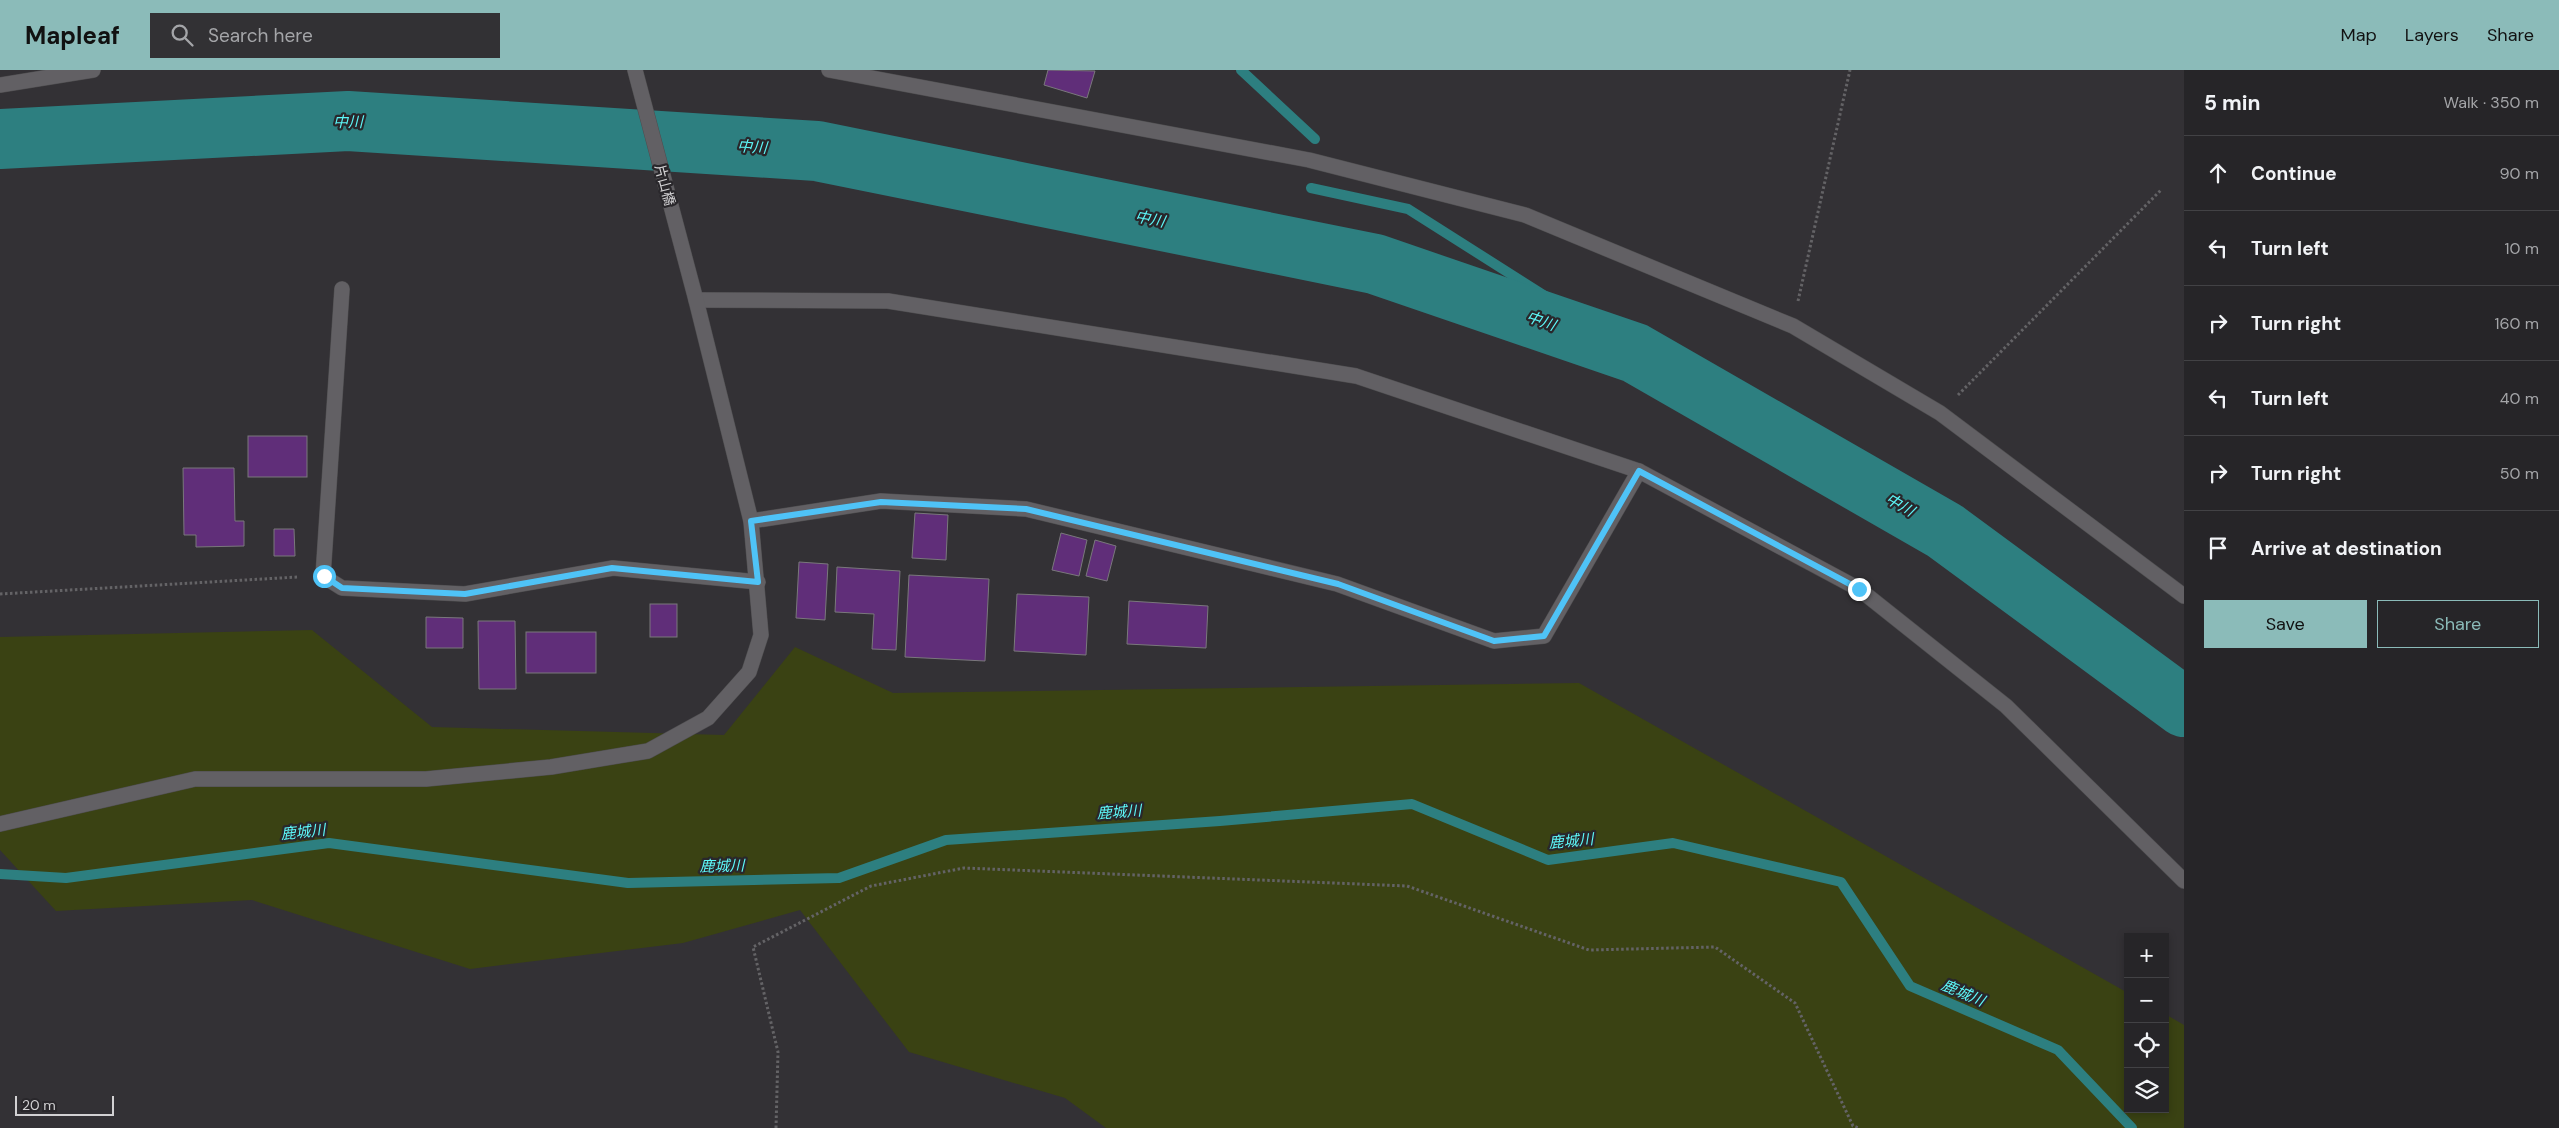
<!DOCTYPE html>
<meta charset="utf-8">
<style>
body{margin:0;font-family:"DM Sans","Noto Sans JP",sans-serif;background:#323134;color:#f1f3f6}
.controls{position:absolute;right:15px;bottom:15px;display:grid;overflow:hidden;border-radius:0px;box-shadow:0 2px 8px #0003}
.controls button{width:45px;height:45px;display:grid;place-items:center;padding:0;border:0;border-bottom:1px solid #424245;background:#262528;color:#f1f3f6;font:25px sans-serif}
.scale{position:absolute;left:15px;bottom:12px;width:99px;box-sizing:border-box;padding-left:5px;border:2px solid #d2d1d3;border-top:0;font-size:14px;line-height:18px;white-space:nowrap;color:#d2d1d3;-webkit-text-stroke:4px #29272b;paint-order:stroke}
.stop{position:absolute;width:15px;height:15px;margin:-11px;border:4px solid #4fc3f7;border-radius:50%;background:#fff}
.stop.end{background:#4fc3f7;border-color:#fff;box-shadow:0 1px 5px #0008}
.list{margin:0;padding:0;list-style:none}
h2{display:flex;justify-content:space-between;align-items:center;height:65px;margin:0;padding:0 20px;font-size:21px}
h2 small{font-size:16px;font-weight:400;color:#a4a5a8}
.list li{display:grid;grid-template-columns:32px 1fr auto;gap:15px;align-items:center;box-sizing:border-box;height:75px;padding:0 20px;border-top:1px solid #424245}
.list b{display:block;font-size:19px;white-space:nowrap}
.list em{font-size:16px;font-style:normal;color:#a4a5a8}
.actions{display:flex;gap:10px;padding:15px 20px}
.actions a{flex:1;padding:11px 0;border:1px solid #8bbbb9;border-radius:0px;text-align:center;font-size:18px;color:#8bbbb9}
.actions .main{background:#8bbbb9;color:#111}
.icon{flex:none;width:28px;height:28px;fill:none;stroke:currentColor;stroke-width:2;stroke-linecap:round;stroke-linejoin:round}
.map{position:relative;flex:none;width:2184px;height:1058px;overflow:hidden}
header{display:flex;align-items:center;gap:30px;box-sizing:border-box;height:70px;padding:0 25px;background:#8bbbb9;color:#111}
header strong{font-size:24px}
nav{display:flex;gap:28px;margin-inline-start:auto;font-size:18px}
.search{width:350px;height:45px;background:#323134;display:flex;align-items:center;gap:12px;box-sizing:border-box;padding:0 18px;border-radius:0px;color:#a4a5a8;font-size:19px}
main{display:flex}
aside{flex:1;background:#262528}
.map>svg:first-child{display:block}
.green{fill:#3a4213}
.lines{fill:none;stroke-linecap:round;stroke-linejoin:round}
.stream{stroke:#2d7f80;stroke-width:10}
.river{stroke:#2d7f80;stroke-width:60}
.building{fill:#602e79;stroke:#7a787c}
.minor-casing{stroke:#4e4d4f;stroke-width:16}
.path{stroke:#646366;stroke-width:3;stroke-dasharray:2.5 2.5;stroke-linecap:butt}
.minor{stroke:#626064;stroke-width:15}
.route{stroke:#4fc3f7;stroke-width:6}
.labels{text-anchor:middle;stroke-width:4.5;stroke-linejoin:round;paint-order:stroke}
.street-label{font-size:14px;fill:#d2d1d3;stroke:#29272b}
.water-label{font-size:15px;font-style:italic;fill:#5df7f8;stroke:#29272b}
</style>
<header>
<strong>Mapleaf</strong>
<div class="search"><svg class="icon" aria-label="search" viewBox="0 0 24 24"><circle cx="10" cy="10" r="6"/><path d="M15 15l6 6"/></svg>Search here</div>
<nav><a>Map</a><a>Layers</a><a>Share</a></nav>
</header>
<main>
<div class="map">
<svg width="2184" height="1058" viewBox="0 0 2184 1058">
<rect width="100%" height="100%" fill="#333135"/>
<path class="green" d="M312,560L432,657L724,665L795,577L893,623L1579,613L2128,923V1039H2165V944L2184,955V1058H1106L1065,1028L909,982L800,840L683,873L470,899L252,830L56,841L0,780V567Z"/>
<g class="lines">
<g class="stream">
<path d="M1241,0L1315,69"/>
<path d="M1311,118L1408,139L1635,283"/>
<path d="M0,804L66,808L329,773L628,813L839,808L946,770L1220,751L1412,734L1548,790L1673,773L1841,812L1910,916L2058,980L2132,1058"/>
</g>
<path class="river" d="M0,69L348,51L817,81L1375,194L1635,283L1945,461L2184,637"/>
</g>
<g class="building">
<path d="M1048,0L1095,1L1087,28L1044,15Z"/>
<rect x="248" y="366" width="59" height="41"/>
<path d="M183,398H234L235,451H244V476L196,477V465H184Z"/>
<path d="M915,443L948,445L946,490L912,488Z"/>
<path d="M274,459H294L295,486H274Z"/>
<path d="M1061,463L1087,470L1079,506L1052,500Z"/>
<path d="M1095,470L1116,476L1107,511L1086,506Z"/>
<path d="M799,492L828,494L825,550L796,548Z"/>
<path d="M837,497L900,501L896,580L872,579L874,544L835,542Z"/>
<path d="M909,505L989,509L985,591L905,587Z"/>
<path d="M1017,524L1089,527L1086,585L1014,581Z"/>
<path d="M1129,531L1208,536L1206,578L1127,574Z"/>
<rect x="650" y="534" width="27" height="33"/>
<path d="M426,547L463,548V578H426Z"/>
<path d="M478,551H515L516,619H479Z"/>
<rect x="526" y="562" width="70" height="41"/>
</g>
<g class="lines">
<defs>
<g id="minor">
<path d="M829,0L1309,90L1525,145L1793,256L1940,343L2184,526"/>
<path d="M0,15L93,0"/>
<path d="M342,219L323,506L342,518L465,524L613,498L758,512"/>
<path d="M696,230L888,231L1356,306L1639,401L1859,519L2006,636L2184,811"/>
<path d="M751,451L881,431L1026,439L1337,514L1494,571L1544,566L1639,401"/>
<path d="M0,754L195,709H426L551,697L648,681L708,648L749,602L761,565L751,451L696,230L635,0"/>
</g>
</defs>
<use href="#minor" class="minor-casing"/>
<g class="path">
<path d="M1798,231L1850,0"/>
<path d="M1958,325L2162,119"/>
<path d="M0,524L298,507"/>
<path d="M776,1058L778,982L753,877L871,816L964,798L1407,816L1589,880L1715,877L1795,933L1853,1056L1859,1058"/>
</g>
<use href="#minor" class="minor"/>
</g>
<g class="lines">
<path class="route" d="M324,506L342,518L465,524L612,498L758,512L751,451L881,432L1026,439L1338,514L1494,571L1544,566L1639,401L1859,519"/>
</g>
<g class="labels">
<g class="street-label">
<text transform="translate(665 115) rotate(75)" y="5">片山橋</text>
</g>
<g class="water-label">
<text x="348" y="57">中川</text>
<text transform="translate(752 77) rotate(4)" y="5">中川</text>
<text transform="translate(1150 149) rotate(11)" y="5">中川</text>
<text transform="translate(1541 251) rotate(19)" y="5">中川</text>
<text transform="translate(1900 435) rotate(30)" y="5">中川</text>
<text transform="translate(1119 742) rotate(-4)" y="5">鹿城川</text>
<text transform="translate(303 762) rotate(-6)" y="5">鹿城川</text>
<text transform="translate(1571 771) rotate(-5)" y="5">鹿城川</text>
<text transform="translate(722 796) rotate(-1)" y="5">鹿城川</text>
<text transform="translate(1963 923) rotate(23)" y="5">鹿城川</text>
</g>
</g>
</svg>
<div class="controls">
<button>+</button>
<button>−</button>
<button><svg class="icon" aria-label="locate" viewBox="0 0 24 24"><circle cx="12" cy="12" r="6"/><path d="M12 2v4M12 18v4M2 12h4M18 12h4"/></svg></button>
<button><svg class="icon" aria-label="layers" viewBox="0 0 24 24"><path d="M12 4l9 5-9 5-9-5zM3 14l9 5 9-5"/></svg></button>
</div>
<div class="scale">20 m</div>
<div class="stop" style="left:324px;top:506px"></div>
<div class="stop end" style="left:1859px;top:519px"></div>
</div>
<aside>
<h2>5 min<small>Walk · 350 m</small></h2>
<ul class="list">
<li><svg class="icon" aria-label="ahead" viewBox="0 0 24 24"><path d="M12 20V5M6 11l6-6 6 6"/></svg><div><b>Continue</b></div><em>90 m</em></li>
<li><svg class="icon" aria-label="left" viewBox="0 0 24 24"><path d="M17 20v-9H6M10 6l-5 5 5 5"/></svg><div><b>Turn left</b></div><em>10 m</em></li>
<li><svg class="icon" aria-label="right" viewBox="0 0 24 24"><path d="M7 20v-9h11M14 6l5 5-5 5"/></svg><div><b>Turn right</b></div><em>160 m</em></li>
<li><svg class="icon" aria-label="left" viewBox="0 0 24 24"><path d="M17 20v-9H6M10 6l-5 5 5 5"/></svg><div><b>Turn left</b></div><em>40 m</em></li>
<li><svg class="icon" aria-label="right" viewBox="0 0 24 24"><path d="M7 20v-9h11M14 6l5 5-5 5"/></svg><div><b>Turn right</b></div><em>50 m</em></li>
<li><svg class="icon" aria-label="arrive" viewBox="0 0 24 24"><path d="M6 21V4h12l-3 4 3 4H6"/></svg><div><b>Arrive at destination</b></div></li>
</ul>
<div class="actions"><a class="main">Save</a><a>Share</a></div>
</aside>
</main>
